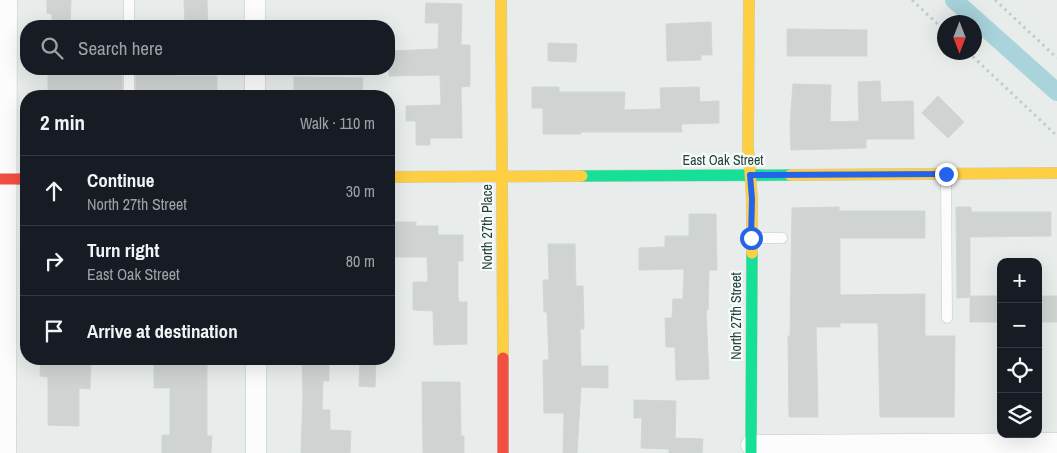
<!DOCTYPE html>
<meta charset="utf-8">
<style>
body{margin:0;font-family:"Archivo Narrow",sans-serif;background:#242831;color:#f1f3f6}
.controls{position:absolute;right:15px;bottom:15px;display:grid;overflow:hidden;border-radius:10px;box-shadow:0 5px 20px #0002}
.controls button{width:45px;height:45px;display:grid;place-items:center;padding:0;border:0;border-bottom:1px solid #363941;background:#171b24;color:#f1f3f6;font:25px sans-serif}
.compass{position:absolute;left:937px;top:15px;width:45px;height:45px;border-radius:50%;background:#171b24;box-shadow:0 5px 20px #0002;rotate:180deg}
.stop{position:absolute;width:15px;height:15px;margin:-11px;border:4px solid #2563eb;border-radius:50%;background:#fff}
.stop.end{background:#2563eb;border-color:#fff;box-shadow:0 1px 5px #0008}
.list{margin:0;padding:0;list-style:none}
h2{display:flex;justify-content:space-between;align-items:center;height:65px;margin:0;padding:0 20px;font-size:21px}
h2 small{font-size:16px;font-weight:400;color:#9ea1a6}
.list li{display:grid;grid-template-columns:32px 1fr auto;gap:15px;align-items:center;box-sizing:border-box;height:70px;padding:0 20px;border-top:1px solid #363941}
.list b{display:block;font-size:19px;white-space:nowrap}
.list p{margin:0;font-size:16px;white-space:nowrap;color:#9ea1a6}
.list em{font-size:16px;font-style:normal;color:#9ea1a6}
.icon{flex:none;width:28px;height:28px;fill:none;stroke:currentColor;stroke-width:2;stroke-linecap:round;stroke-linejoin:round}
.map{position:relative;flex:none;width:1057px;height:453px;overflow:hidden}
.search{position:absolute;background:#171b24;box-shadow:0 5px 20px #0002;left:20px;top:20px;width:375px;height:55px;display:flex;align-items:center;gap:12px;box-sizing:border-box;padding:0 18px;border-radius:20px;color:#9ea1a6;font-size:19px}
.panel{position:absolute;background:#171b24;box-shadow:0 5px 20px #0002;left:20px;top:90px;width:375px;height:275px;border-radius:20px}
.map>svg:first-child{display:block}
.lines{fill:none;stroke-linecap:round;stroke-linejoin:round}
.canal{stroke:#a9d4db;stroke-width:18}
.building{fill:#cfd4d2;stroke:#d1d6d4}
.lane-casing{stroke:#c5cac8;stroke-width:11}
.street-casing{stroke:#c5cac8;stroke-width:21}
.fast-casing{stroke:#c3cbc8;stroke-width:12}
.slow-casing{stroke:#c3cbc8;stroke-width:12}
.jam-casing{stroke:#c3cbc8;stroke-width:12}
.path{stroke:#c3ccca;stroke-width:3;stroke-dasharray:2.5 4;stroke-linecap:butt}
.lane{stroke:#fcfcfc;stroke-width:10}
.street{stroke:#fcfcfc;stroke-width:20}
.fast{stroke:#16e098;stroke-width:11}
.slow{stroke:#ffcf43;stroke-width:11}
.jam{stroke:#f24e42;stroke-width:11}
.route{stroke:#2563eb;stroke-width:6}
.labels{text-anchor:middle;stroke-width:4.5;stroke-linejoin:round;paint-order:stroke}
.street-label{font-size:14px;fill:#24423a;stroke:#f7fbf9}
</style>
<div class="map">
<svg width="1057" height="453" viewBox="0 0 1057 453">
<rect width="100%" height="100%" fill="#e8edeb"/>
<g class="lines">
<path class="canal" d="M954,0L1057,92"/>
</g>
<g class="building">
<path d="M47,0H71L70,26H52V14L47,13Z"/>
<path d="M184,0H207L208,26H185Z"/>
<path d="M426,3L462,4L461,45H470V86L461,87L462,138H430V145H416V121H406V106L441,105L440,75L389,76V51L438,49L439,23H425Z"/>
<path d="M711,22L712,55H701V60L667,61L666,24Z"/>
<path d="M787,29L867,30V56H787Z"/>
<path d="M548,43L577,44L576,62L548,61Z"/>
<path d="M51,69H122V96H48V72H51Z"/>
<path d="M136,69H175V76H217V96H136Z"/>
<path d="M294,77L363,78L362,96H294Z"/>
<path d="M880,81L881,102L913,101L914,139H866V148L791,150L790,125L793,84L831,85L830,122L859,121L858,82Z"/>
<path d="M532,87H559V92H625L624,110L661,109L660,88L699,87L700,102L719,101V123L681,124L682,132H581V134H543V108H532Z"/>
<path d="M938,96L964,122L948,138L922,113Z"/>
<path d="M839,207V211H925V238H840V295L925,294V336H955L954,417H880L878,323H840V327H816L818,417H789L788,336H790L792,208Z"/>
<path d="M956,207H971V212H1051V236L970,237V297L957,298Z"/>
<path d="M689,214H716L717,270H709L708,310H706L709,379L676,380L675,347H666L665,318H672L673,299H683L684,269L639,270V248L665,247V236H689Z"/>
<path d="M391,222H416V226H438V235H463V261H458V297L459,302H467V344L434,345L433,311L413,310V282H428L427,257H391Z"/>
<path d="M548,244H575L576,286H583L584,329H580L581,366H608V388L581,387L577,453H563L564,413H544L543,360H549L547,312H544L543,280H549Z"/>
<rect x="970" y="296" width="31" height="26"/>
<rect x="1038" y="296" width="19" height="26"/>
<path d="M41,359H91L90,389L79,388V426L48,425V377L40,376Z"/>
<path d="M154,359H195V365H207V436H212L211,453H162V435H170V388H154Z"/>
<path d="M302,359H329V381H323L322,410H330V430L351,431L350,453H301L303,396Z"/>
<path d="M360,359H376L375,387L359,386Z"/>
<path d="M422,382H460L461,436H464V453H423Z"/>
<path d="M634,400L676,401L675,438L703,439L702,453H669V449L641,448L642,418H634Z"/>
</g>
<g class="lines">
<defs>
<g id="lane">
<path d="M129,26V0"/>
<path d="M129,69V96"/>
<path d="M946,175L947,318"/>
<path d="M753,238H782"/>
</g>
<g id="street">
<path d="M255,0V26"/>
<path d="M255,69V96"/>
<path d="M256,359V453"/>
<path d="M751,445L1057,443"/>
<path d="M6,453L7,0"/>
</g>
<g id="fast">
<path d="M582,176L790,175"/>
<path d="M751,453L752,253"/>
</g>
<g id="slow">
<path d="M501,0L503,358"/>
<path d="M749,0L748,147L752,199V253"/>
<path d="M790,175L1057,173"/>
<path d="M389,177L582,176"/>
</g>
<g id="jam">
<path d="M0,179H26"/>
<path d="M503,358V453"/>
</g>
</defs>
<use href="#lane" class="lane-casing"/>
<use href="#street" class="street-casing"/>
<use href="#fast" class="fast-casing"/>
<use href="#slow" class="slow-casing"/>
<use href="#jam" class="jam-casing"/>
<g class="path">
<path d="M912,0L944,30"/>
<path d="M995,0L1057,58"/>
<path d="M968,52L1057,136"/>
</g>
<use href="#lane" class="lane"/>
<use href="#street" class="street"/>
<use href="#fast" class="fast"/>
<use href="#slow" class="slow"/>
<use href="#jam" class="jam"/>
</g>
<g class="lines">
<path class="route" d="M751,238L752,199L750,175L946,174"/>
</g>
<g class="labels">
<g class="street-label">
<text x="723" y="165">East Oak Street</text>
<text transform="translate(487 227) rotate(-90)" y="5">North 27th Place</text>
<text transform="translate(736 316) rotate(-90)" y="5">North 27th Street</text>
</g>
</g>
</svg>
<div class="controls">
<button>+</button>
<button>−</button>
<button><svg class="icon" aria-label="locate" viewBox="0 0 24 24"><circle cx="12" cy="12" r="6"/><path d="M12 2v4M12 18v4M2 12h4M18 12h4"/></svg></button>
<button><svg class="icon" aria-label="layers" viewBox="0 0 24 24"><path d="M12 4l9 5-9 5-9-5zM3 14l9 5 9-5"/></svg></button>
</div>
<svg class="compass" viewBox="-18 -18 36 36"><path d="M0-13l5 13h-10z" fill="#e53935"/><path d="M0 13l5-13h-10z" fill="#9ea1a6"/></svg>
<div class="stop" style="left:751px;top:238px"></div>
<div class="stop end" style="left:946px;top:174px"></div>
<div class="search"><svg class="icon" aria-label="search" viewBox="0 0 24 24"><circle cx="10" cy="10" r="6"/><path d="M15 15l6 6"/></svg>Search here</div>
<section class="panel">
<h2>2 min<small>Walk · 110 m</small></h2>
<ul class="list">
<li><svg class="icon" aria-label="ahead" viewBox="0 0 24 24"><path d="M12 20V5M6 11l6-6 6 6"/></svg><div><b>Continue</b><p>North 27th Street</p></div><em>30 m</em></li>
<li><svg class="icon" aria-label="right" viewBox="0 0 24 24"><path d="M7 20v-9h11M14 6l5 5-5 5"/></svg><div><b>Turn right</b><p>East Oak Street</p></div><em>80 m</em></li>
<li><svg class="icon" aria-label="arrive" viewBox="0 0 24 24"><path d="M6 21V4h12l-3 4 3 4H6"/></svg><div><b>Arrive at destination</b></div></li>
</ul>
</section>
</div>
